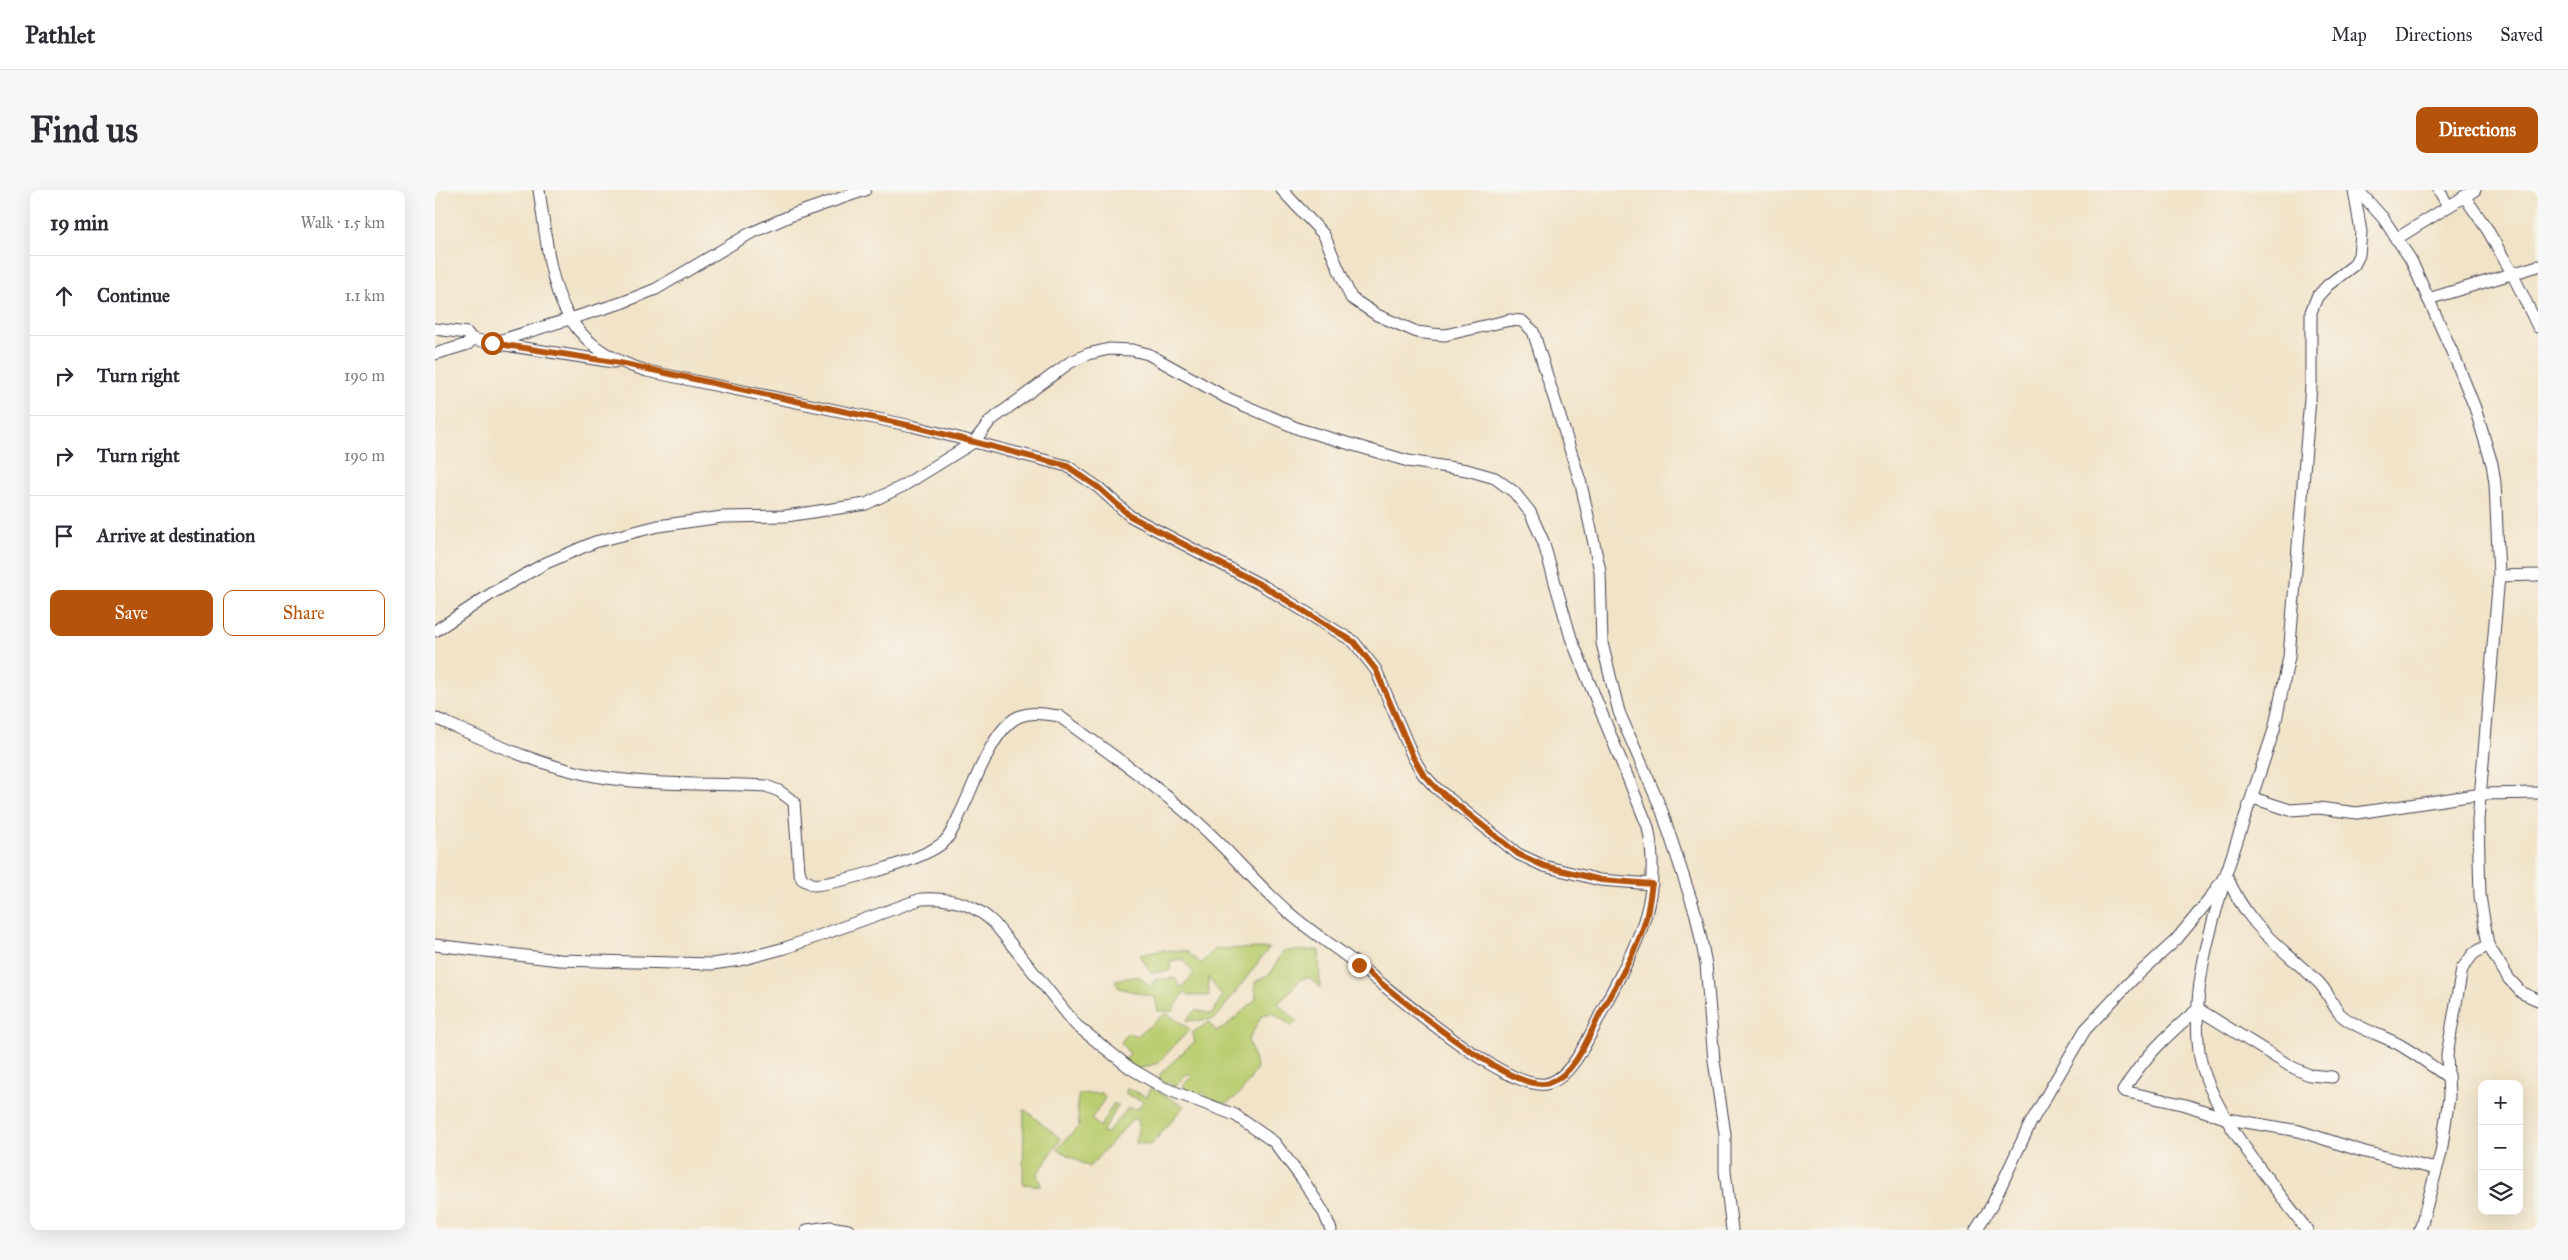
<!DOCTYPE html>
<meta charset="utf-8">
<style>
body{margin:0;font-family:"IM FELL Great Primer",serif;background:#f7f7f7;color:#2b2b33}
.controls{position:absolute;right:15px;bottom:15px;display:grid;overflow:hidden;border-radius:10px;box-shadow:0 5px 20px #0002}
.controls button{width:45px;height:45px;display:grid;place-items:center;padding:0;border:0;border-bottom:1px solid #e1e1e2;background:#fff;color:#2b2b33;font:25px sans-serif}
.stop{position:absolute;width:15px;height:15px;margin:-11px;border:4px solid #b45309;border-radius:50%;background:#fff}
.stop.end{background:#b45309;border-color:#fff;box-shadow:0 1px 5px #0008}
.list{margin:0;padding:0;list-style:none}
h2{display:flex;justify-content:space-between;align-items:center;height:65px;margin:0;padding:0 20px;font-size:21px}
h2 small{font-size:16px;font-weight:400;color:#7c7c81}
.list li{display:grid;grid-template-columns:32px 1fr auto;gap:15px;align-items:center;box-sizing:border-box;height:80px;padding:0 20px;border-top:1px solid #e1e1e2}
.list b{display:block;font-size:19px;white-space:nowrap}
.list em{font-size:16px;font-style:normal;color:#7c7c81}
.actions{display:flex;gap:10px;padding:15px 20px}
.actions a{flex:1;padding:11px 0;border:1px solid #b45309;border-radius:10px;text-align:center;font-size:18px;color:#b45309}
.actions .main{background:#b45309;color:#fff}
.icon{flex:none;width:28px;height:28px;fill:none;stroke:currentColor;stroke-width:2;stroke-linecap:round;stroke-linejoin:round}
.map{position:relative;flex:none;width:2103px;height:1040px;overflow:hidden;border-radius:10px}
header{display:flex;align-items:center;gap:30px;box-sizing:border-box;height:70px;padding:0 25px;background:#fff;border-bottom:1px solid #e1e1e2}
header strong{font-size:24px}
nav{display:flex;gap:28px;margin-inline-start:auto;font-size:18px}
.intro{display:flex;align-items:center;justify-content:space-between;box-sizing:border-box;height:120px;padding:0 30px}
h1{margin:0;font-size:35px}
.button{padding:12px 22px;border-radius:10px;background:#b45309;color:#fff;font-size:18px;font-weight:700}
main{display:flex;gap:30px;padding:0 30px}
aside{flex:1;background:#fff;border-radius:10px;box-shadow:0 5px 20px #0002}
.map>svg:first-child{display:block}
.green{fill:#bace71;stroke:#6e7856}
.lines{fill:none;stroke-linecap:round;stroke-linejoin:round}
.minor-casing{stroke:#413f50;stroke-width:13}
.minor{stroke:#fff;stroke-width:11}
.route{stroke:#b45309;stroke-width:6}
</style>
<header>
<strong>Pathlet</strong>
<nav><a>Map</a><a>Directions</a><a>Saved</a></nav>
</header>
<div class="intro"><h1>Find us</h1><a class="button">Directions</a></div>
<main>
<aside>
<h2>19 min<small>Walk · 1.5 km</small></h2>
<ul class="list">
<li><svg class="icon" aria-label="ahead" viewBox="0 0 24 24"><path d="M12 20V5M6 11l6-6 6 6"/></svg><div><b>Continue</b></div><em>1.1 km</em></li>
<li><svg class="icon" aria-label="right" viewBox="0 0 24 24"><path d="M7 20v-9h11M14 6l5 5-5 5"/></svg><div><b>Turn right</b></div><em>190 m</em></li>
<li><svg class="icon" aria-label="right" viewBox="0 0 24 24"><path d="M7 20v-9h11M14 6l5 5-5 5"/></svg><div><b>Turn right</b></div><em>190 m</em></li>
<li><svg class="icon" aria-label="arrive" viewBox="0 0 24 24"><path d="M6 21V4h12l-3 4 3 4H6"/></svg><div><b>Arrive at destination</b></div></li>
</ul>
<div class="actions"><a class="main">Save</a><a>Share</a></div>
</aside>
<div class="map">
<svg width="2103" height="1040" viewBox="0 0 2103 1040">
<rect width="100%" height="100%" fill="#f7f3e8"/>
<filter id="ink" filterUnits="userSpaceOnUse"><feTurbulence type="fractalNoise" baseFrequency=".02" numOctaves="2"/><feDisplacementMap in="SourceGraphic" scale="10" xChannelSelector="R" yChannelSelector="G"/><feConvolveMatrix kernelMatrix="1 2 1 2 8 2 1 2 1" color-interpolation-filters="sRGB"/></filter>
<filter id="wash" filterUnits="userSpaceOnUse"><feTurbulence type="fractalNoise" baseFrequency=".0096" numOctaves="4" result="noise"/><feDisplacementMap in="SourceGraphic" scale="20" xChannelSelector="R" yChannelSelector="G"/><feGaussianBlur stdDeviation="1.12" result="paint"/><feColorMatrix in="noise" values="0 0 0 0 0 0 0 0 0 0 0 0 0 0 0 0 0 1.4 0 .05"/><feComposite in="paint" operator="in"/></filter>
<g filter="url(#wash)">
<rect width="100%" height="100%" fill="#f1e3c7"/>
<g class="green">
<path d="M834,758L780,829L751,831L760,820L777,824L787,806L773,787L774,806L754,805L749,802L738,821H723L720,807L684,798L680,790L704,786L715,797L720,790L740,788L746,798L759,783L747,769L735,771V781L716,783L705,765L728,760L752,761L766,774L780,759Z"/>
<path d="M884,760L885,798L874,787L866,789L843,814L862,831L857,836L838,823L827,825L813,850L822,878C811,895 802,915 779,915L768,902L762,909L756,906L748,895L757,886L753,883L738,898L735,892L725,893V884L760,851L757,843L774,832L781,841L789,838L821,809L820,792L836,783L848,761Z"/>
<path d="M731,823L755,839L723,873L703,879L689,871L695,864L686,853L692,843L702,846Z"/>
<path d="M692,898L712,907L716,898L749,916L716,955L701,953L704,932L699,928L654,977L622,959L644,936L642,913L644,904L667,903L670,908L656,929L665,937L678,914L684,915L667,942L672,943L693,918L703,919L708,911L691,904Z"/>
<path d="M589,919L626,949L602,984L606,996L588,994Z"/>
</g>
</g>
<g filter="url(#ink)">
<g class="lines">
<defs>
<g id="minor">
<path d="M104,0C117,85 115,153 212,181L477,236L632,276L664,298L695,326L830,397L919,452L941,480L978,567L988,584L1001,598L1083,664L1109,676L1165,690L1217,694"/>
<path d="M847,0L889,45L916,108L942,125L982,142L997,144L1010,145L1075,130L1087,131L1098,141L1146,294L1165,381L1167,453L1184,522L1227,621L1261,725L1271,774L1279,871L1290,944V981L1297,1040"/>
<path d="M1923,0L1948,28L1976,70L2022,173L2040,218L2057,274L2060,293L2064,386L2043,631L2045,706L2053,755L2074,789L2087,803L2103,810"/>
<path d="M2004,0L2013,16"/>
<path d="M2029,6L2052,39L2077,83L2103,137"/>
<path d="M1961,49L2040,0"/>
<path d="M1993,109L2103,76"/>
<path d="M0,139L32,143L37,149L57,153L179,172"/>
<path d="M57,153L186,113L221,99L314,44L357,25L430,0"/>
<path d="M0,164L33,154L37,149"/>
<path d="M2064,386L2103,385"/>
<path d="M0,441L59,402L111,373L160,352L223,336L287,327L351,326L431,314L468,296L539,252L555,231L634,173L653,164L674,159L697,160L713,164L792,208L864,239L973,271L1032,280L1060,288L1079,302L1095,322L1108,351L1136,448L1213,637C1228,711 1202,753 1169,817C1157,840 1138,890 1110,894C1068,899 960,803 924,776C901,757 874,741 852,721C820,693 793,659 761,631C718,593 670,560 624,526C610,524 596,521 583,527C557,539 538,598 525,624C521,632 517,643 511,650C492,670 407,692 379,695L367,689L364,681L359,612L344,601L331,596C275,593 216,596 160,586C104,576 52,551 0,528"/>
<path d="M1818,608L1855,620L1884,618L1922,623L2047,604L2103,603"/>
<path d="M1791,684C1812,736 1842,754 1881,790C1893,800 1896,814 1905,824C1918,837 1949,846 1965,855C1982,865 1997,876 2013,887"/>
<path d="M1788,696C1772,750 1757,805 1764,861C1771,918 1838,994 1872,1040"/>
<path d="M0,755L124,770L277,774L305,770L350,758L486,709C513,707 539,713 559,733L641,835L695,878L729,898L800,925L839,952L868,990L889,1023L896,1040"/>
<path d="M1897,887L1874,885L1855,876L1763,819C1733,844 1708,868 1688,901L1751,915L1793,929L1864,941L1930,962L2001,979"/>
<path d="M372,1040L395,1037L413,1040"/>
<path d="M1541,1040L1557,1015L1595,934L1650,840L1696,791L1741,750L1774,710L1791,684L1839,540L1854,467L1876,196V122L1882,107L1893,95L1919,75L1924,65L1926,42L1919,0"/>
<path d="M1985,1040L2006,963L2014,907L2012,865L2027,779L2038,764L2053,755"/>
</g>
</defs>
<use href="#minor" class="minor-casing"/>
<use href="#minor" class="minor"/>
</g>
</g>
<g class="lines" filter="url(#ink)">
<path class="route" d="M57,153L185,173L477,236L632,276L664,298L695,326L830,397L919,452L941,480L978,567L988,584L1001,598L1083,664L1109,676L1166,690L1217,694C1215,705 1214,717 1211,728C1202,762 1181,794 1165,824C1153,847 1141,884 1114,893C1078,906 955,800 924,775"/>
</g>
</svg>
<div class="controls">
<button>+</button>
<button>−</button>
<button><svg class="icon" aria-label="layers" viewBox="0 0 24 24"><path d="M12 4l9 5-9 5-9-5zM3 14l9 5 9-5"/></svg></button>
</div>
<div class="stop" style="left:57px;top:153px"></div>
<div class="stop end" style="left:924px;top:775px"></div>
</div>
</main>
